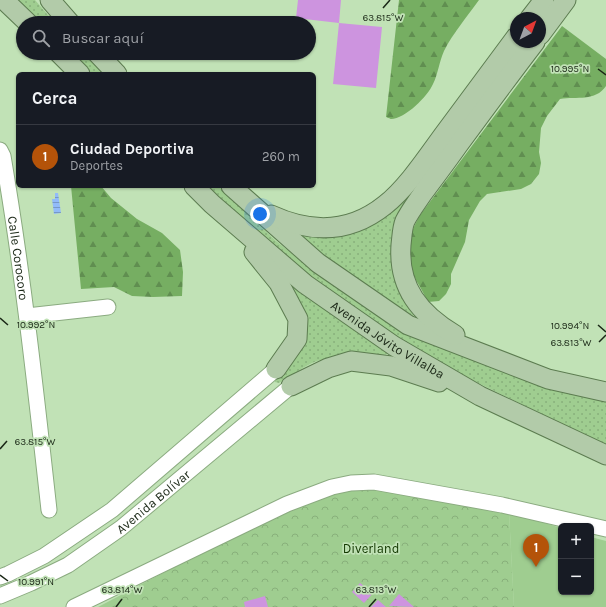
<!DOCTYPE html>
<html lang="es">
<meta charset="utf-8">
<style>
body{margin:0;font-family:Karla,sans-serif;background:#20242c;color:#f1f3f6}
.controls{position:absolute;right:12px;bottom:12px;display:grid;overflow:hidden;border-radius:6px;box-shadow:0 1px 3px #0004}
.controls button{width:36px;height:36px;display:grid;place-items:center;padding:0;border:0;border-bottom:1px solid #363941;background:#171b24;color:#f1f3f6;font:20px sans-serif}
.compass{position:absolute;left:510px;top:12px;width:36px;height:36px;border-radius:50%;background:#171b24;box-shadow:0 1px 3px #0004;rotate:41deg}
.you{position:absolute;left:260px;top:214px;width:14px;height:14px;margin:-10px;border:3px solid #fff;border-radius:50%;background:#1a73e8;box-shadow:0 0 0 6px #1a73e833}
.badge{display:grid;place-items:center;width:26px;height:26px;border-radius:50%;background:#b45309;color:#fff;font-size:13px;font-weight:700}
.pin{position:absolute;translate:-50% -33px;filter:drop-shadow(0 1px 2px #0008)}
.pin::after{content:'';position:absolute;top:21px;width:14px;height:12px;background:inherit;clip-path:polygon(0 0,100% 0,50% 100%)}
.list{margin:0;padding:0;list-style:none}
h2{display:flex;justify-content:space-between;align-items:center;height:52px;margin:0;padding:0 16px;font-size:17px}
h2 small{font-size:13px;font-weight:400;color:#9ea1a6}
.list li{display:grid;grid-template-columns:26px 1fr auto;gap:12px;align-items:center;box-sizing:border-box;height:64px;padding:0 16px;border-top:1px solid #363941}
.list b{display:block;font-size:15px;white-space:nowrap}
.list p{margin:0;font-size:13px;white-space:nowrap;color:#9ea1a6}
.list em{font-size:13px;font-style:normal;color:#9ea1a6}
.icon{flex:none;width:22px;height:22px;fill:none;stroke:currentColor;stroke-width:2;stroke-linecap:round;stroke-linejoin:round}
.map{position:relative;flex:none;width:606px;height:607px;overflow:hidden}
.search{position:absolute;background:#171b24;box-shadow:0 1px 3px #0004;left:16px;top:16px;width:300px;height:44px;display:flex;align-items:center;gap:10px;box-sizing:border-box;padding:0 14px;border-radius:22px;color:#9ea1a6;font-size:15px}
.panel{position:absolute;background:#171b24;box-shadow:0 1px 3px #0004;left:16px;top:72px;width:300px;height:116px;border-radius:6px}
.map>svg:first-child{display:block}
.grass{fill:url(#grass-dots)}
.forest{fill:url(#forest-firs)}
.park{fill:url(#park-crowns)}
.pitch{fill:#9fcd90}
.water{fill:url(#water-rules)}
.building{fill:#cd94df}
.lines{fill:none;stroke-linecap:round;stroke-linejoin:round}
.minor-casing{stroke:#8bab80;stroke-width:17}
.major-casing{stroke:#5c7c50;stroke-width:21}
.minor{stroke:#fff;stroke-width:15}
.major{stroke:#b2cba9;stroke-width:19}
.ticks{fill:none;stroke:#1a2716;stroke-width:1.5}
.labels{text-anchor:middle;stroke-width:3.5;stroke-linejoin:round;paint-order:stroke}
.street-label{font-size:13px;fill:#1a2716;stroke:#c1e2b6}
.park-label{font-size:13px;fill:#133801;stroke:#c1e2b6}
.ticks-label{font-size:10px;text-anchor:middle;fill:#1a2716;stroke:#c1e2b6;stroke-width:3.5;stroke-linejoin:round;paint-order:stroke}
</style>
<div class="map">
<svg width="606" height="607" viewBox="0 0 606 607">
<defs>
<pattern id="grass-dots" width="8" height="8" patternUnits="userSpaceOnUse"><rect width="8" height="8" fill="#9fcd90"/><path d="M2 2h.1M6 6h.1" fill="none" stroke="#88b07b" stroke-width="1.8" stroke-linecap="round"/></pattern>
<pattern id="forest-firs" width="22" height="20" patternUnits="userSpaceOnUse"><rect width="22" height="20" fill="#76ae62"/><path d="M5 1l3.5 6h-7zM16 11l3.5 6h-7z" fill="#608e50"/></pattern>
<pattern id="park-crowns" width="20" height="18" patternUnits="userSpaceOnUse"><rect width="20" height="18" fill="#9fcd90"/><path d="M2 6a3 3 0 1 1 6 0M12 15a3 3 0 1 1 6 0" fill="none" stroke="#88b07b"/></pattern>
<pattern id="water-rules" width="6" height="5" patternUnits="userSpaceOnUse"><rect width="6" height="5" fill="#92bbf8"/><path d="M0 2.5h6" fill="none" stroke="#7698c8"/></pattern>
</defs>
<rect width="100%" height="100%" fill="#c1e2b6"/>
<g class="grass">
<path d="M16,0H35L55,23H40Z"/>
<path d="M70,53H84L105,74H92Z"/>
<path d="M205,186H218L276,241L318,274L559,388L606,402V445L441,365L396,339L309,280Z"/>
<path d="M409,193H412V195L392,243V256L394,273L403,296L414,316L375,294L346,274L291,229C306,233 322,238 337,236C364,234 388,209 409,193Z"/>
<path d="M293,285L355,331L388,351L387,354C379,357 366,351 356,352C343,354 329,357 317,361C304,366 291,376 279,383L275,382V378L306,323L301,303L291,288Z"/>
</g>
<g class="forest">
<path d="M399,0H479C467,17 453,33 444,51C439,62 438,74 433,84C428,96 405,119 391,119C391,119 386,117 386,117Z"/>
<path d="M562,26L606,59V86C595,102 577,96 560,99L547,116L541,128L539,152L541,163L539,174L531,184L521,189L487,194L480,201L469,220L465,242L451,274V284L446,294L439,301L428,302C422,289 410,273 408,259C405,244 413,228 420,215Z"/>
<path d="M71,186H101L111,198L137,219L162,233L180,250L183,272L182,296L153,297L132,296L114,287L81,289Z"/>
</g>
<path class="park" d="M379,488L509,512L514,607H98L241,532L333,492Z"/>
<path class="pitch" d="M509,512L561,528V592H591V537L606,541V607H514Z"/>
<path class="water" d="M55,193H58L61,213L54,214L52,199H55Z"/>
<g class="building">
<path d="M298,0H341L339,23L382,27L376,88L333,84L339,23L296,18Z"/>
<path d="M360,583L373,593L364,603L352,592Z"/>
<path d="M399,594L414,607L389,606Z"/>
<path d="M265,596L268,607H245L244,602Z"/>
<path d="M378,600L386,607H371Z"/>
</g>
<g class="lines">
<defs>
<g id="minor">
<path id="s1" d="M0,150L3,156C23,273 36,392 49,510"/>
<path d="M27,316L108,307"/>
<path d="M0,577L8,574L44,556L112,510L276,369"/>
<path id="s2" d="M0,596L31,583L68,565L121,528L291,386"/>
<path d="M74,607L287,504L332,487L351,483L374,482L502,505L606,529"/>
</g>
<g id="major">
<path d="M4,0L28,23"/>
<path d="M50,0L70,23"/>
<path d="M530,18L544,0"/>
<path d="M540,35L566,0"/>
<path d="M59,53L80,74"/>
<path d="M97,53L117,74"/>
<path id="s3" d="M194,186L212,204L305,284L394,346L480,396L606,455"/>
<path d="M231,186L318,263L408,325L548,379L606,392"/>
<path d="M271,215C310,233 349,234 385,205C408,187 429,154 447,130C470,99 493,68 516,37"/>
<path d="M254,252L279,283L298,319L297,339L276,369"/>
<path d="M455,335C420,314 398,288 401,245C402,237 402,228 405,221C410,211 417,202 423,193C435,177 447,161 459,144C484,110 509,76 535,42"/>
<path d="M291,386L328,368L351,361L391,366L439,382"/>
</g>
</defs>
<use href="#minor" class="minor-casing"/>
<use href="#major" class="major-casing"/>
<use href="#minor" class="minor"/>
<use href="#major" class="major"/>
</g>
<path class="ticks" d="M383,8L390,0M598,69L606,75M0,318L8,325M598,325L606,332M599,342L606,335M0,449L7,441M0,575L8,581M116,607L122,599M369,607L376,599"/>
<g class="labels">
<g class="street-label">
<text dy="5" stroke="none"><textPath href="#s1" startOffset="110">Calle Corocoro</textPath></text>
<text dy="5" stroke="none"><textPath href="#s3" startOffset="248">Avenida Jóvito Villalba</textPath></text>
<text dy="5" stroke="none"><textPath href="#s2" startOffset="181">Avenida Bolívar</textPath></text>
</g>
<g class="park-label">
<text x="371" y="553">Diverland</text>
</g>
</g>
<g class="ticks-label">
<text x="383" y="21">63.815°W</text>
<text x="570" y="72">10.995°N</text>
<text x="36" y="328">10.992°N</text>
<text x="570" y="329">10.994°N</text>
<text x="571" y="346">63.813°W</text>
<text x="35" y="445">63.815°W</text>
<text x="36" y="585">10.991°N</text>
<text x="122" y="593">63.814°W</text>
<text x="376" y="593">63.813°W</text>
</g>
</svg>
<div class="controls">
<button>+</button>
<button>−</button>
</div>
<svg class="compass" viewBox="-18 -18 36 36"><path d="M0-13l5 13h-10z" fill="#e53935"/><path d="M0 13l5-13h-10z" fill="#9ea1a6"/></svg>
<div class="you"></div>
<div class="pin badge" style="left:536px;top:567px">1</div>
<div class="search"><svg class="icon" aria-label="search" viewBox="0 0 24 24"><circle cx="10" cy="10" r="6"/><path d="M15 15l6 6"/></svg>Buscar aquí</div>
<section class="panel">
<h2>Cerca<small></small></h2>
<ul class="list">
<li><span class="badge">1</span><div><b>Ciudad Deportiva</b><p>Deportes</p></div><em>260 m</em></li>
</ul>
</section>
</div>
